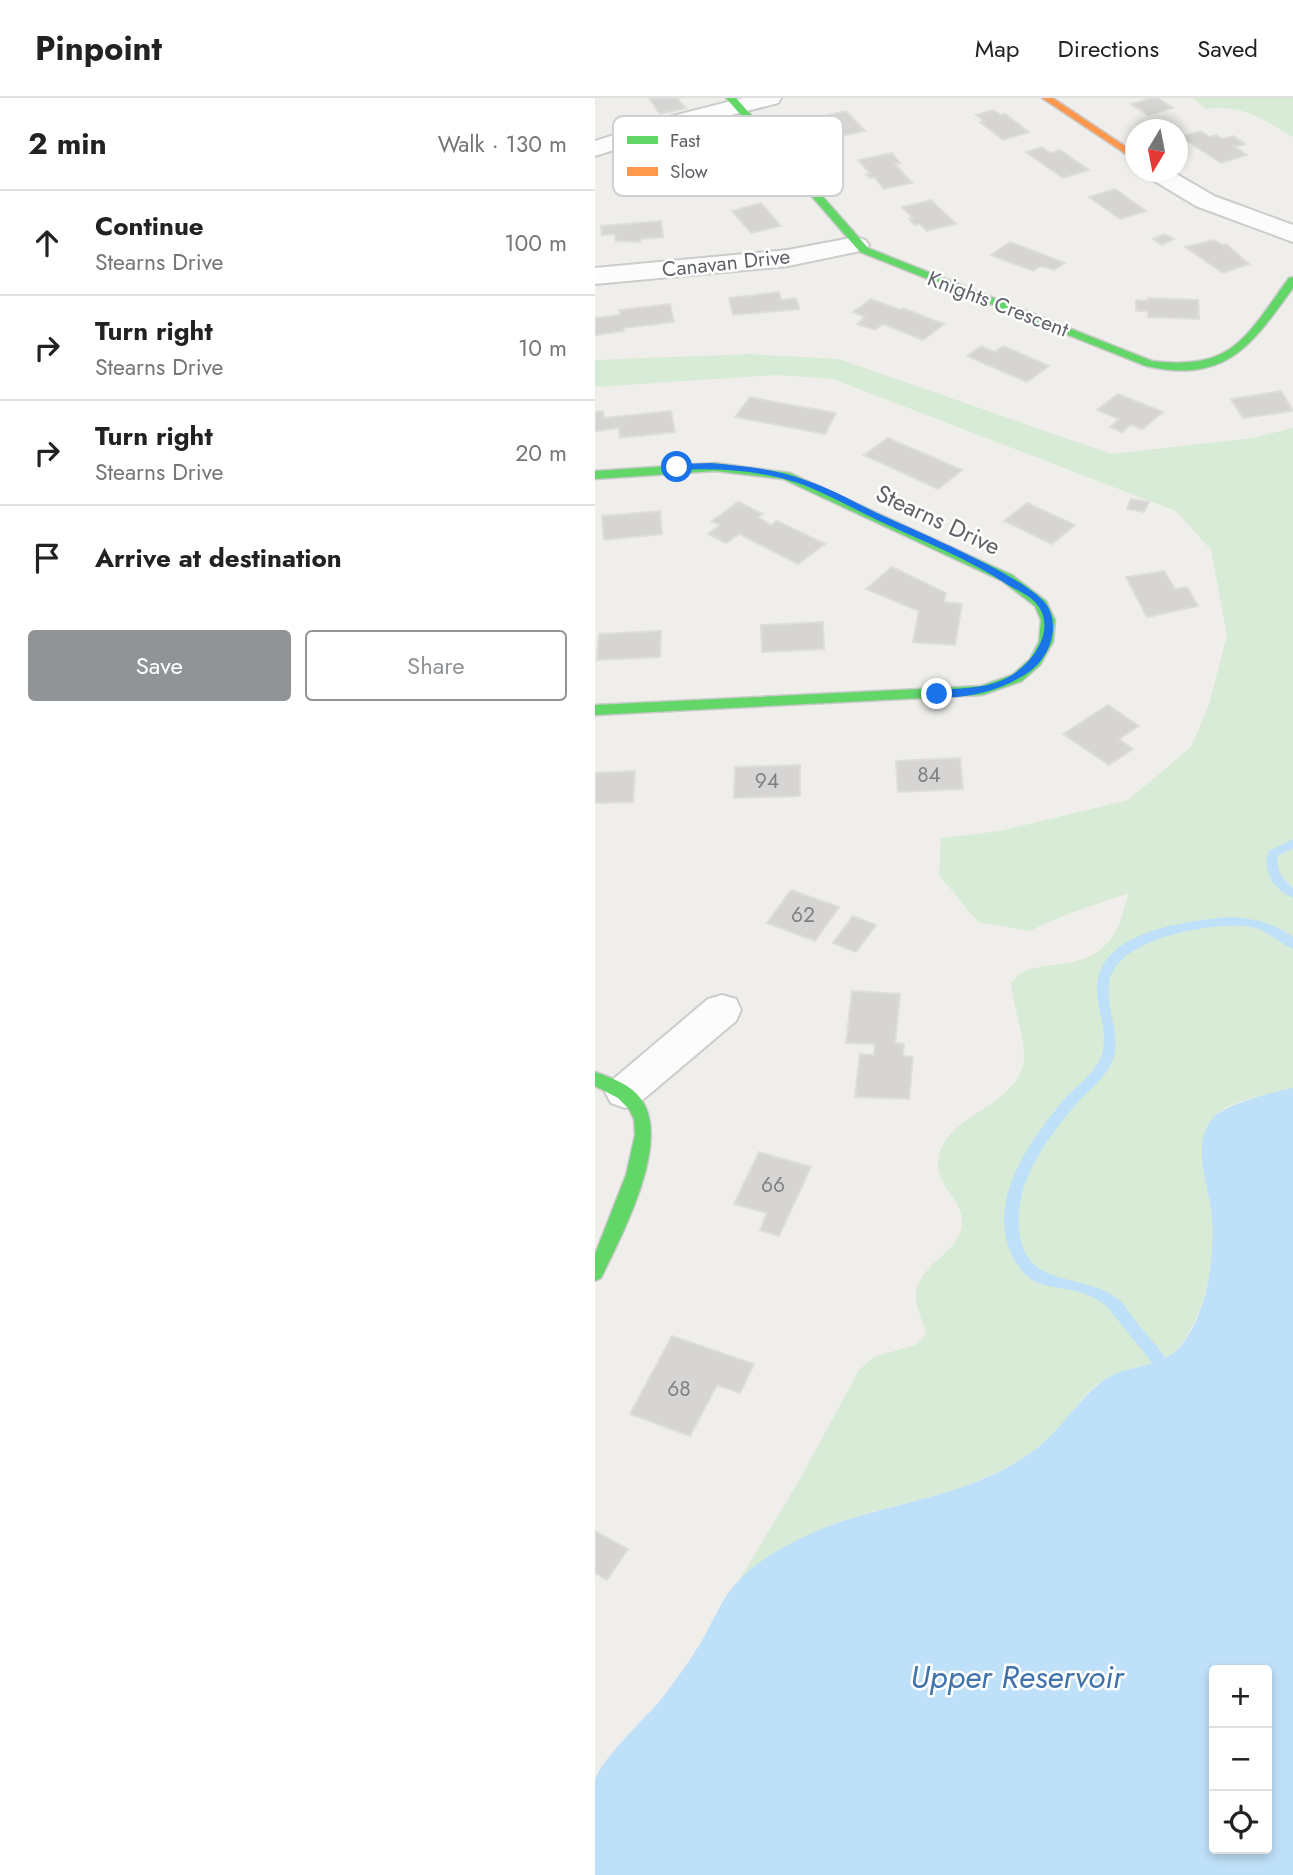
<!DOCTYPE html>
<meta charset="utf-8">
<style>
body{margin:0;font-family:Jost,sans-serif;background:#f2f2f2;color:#222}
.controls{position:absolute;right:21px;bottom:21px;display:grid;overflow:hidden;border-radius:7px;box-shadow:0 4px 10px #0003}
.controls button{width:63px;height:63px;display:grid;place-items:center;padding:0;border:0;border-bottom:2px solid #e0e0e0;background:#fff;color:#222;font:35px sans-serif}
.compass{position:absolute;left:530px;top:21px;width:63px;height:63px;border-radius:50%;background:#fff;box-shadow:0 4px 10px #0003;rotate:190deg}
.stop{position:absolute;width:21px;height:21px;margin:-16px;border:5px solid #1a73e8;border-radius:50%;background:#fff}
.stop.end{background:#1a73e8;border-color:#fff;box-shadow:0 2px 7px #0008}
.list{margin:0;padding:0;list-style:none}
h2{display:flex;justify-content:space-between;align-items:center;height:91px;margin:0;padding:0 28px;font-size:30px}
h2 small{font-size:23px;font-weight:400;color:#767676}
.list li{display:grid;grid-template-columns:46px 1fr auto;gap:21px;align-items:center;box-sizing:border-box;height:105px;padding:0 28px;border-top:2px solid #e0e0e0}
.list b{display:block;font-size:26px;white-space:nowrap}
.list p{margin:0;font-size:23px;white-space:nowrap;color:#767676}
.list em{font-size:23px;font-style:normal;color:#767676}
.actions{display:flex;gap:14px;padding:21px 28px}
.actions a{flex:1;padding:16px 0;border:2px solid #919496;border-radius:7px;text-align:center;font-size:24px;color:#919496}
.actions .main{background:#919496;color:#fff}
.icon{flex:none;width:38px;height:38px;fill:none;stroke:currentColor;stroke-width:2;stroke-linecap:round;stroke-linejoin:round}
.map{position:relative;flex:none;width:698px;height:1777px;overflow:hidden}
header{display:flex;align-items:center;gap:42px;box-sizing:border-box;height:98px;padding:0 35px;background:#fff;border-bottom:2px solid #e0e0e0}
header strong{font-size:33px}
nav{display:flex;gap:38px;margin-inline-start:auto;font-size:24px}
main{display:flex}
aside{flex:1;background:#fff}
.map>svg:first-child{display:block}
.green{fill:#d8ebd6}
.water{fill:#bfe0f9;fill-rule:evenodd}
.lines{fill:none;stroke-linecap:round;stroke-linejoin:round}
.stream{fill:#bfe0f9;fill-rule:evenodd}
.building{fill:#d6d5d3;stroke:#deddd9;stroke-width:2}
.street-casing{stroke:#cbcccc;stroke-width:4}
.fast-casing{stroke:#cacacb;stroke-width:3}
.slow-casing{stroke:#cacacb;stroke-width:3}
.street{fill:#fdfcfc;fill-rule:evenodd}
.fast{fill:#63d668;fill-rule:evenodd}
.slow{fill:#ff974d;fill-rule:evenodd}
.route{fill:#1a73e8}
.labels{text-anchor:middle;stroke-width:5;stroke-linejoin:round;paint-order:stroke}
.far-street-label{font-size:21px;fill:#5f6368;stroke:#fff}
.number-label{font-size:21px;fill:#7e8184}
.street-label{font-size:24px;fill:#5f6368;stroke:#fff}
.near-water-label{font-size:32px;font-style:italic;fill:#4174aa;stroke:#fff}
.key{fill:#fff;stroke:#cfd0d2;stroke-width:2}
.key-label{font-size:19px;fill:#5f6368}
</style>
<header>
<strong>Pinpoint</strong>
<nav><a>Map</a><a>Directions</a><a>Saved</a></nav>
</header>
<main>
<aside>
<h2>2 min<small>Walk · 130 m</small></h2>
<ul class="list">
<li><svg class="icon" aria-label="ahead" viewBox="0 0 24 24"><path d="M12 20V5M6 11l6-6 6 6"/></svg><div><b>Continue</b><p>Stearns Drive</p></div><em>100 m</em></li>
<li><svg class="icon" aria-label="right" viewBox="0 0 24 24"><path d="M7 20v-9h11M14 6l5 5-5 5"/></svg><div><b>Turn right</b><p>Stearns Drive</p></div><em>10 m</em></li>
<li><svg class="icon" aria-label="right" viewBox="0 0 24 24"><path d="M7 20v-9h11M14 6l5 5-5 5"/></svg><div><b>Turn right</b><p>Stearns Drive</p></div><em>20 m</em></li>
<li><svg class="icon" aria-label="arrive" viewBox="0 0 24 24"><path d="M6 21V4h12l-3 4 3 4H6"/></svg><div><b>Arrive at destination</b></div></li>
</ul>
<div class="actions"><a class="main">Save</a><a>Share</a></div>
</aside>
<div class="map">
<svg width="698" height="1777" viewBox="0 0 698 1777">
<rect width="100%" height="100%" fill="#efeeea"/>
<g class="green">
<path d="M598,0H698V39C667,21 648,6 611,11Z"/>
<path d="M155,256L244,261L516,356L658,340L698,330V994C682,993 646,1002 632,1009C621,1015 613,1026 610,1038C604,1062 614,1092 617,1116C622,1158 611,1214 585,1248C569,1270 531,1269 509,1282C492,1291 479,1313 466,1328C446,1350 419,1367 392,1379C351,1398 309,1404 266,1417C221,1430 182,1452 145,1481L205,1381L264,1272L279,1259L320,1247L331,1236C329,1225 321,1211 321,1200C319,1167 365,1157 367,1125C369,1100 337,1088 344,1057C353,1015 427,1007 429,959C429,936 418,909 416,885C438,854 490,882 519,836C527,823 529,809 534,795L473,816L434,833L383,824L344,777L346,740L405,733L533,702L596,649L614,607L632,537L616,452L581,413L238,281L182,277L0,289V262Z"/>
</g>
<path class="water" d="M698,990V1777H0C0,1753 0,1730 0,1706C0,1699 0,1689 0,1682C4,1664 49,1621 63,1605C80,1584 97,1560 110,1537C121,1517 128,1499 144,1482C164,1461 193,1446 219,1434C289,1404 370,1401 434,1356C463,1337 479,1306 505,1285C527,1266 565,1272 585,1249C612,1217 620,1160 617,1119C615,1089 595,1050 617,1021C627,1007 680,993 698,990ZM619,1572H672V1751H619Z"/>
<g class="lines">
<g class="stream">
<path d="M698,741V750L683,758C681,773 687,780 698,790V800C679,792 666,773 674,753Z"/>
<path d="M635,819C659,820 678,825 698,839V851C683,845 673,832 656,829C620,823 518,840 514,886C510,917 532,943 512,973C504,985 492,994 483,1004C450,1042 412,1093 427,1146C438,1189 492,1176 523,1201C530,1206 533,1214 539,1221C549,1234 560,1245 569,1258L571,1263L569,1268L564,1269L559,1268C550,1254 539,1243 529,1230C520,1219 514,1208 500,1200C463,1181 434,1202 414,1150C394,1096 439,1037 472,998C483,987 497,977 504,963C521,929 486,896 512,861C535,830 599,822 635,819Z"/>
</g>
</g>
<g class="building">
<path d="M54,0H85L83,2L91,10L65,16Z"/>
<path d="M557,0H562L578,10L553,17L536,6Z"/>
<path d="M398,12L406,17L410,16L434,34L408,42L385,24L389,23L381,17Z"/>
<path d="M251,13L270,33L242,39L223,19Z"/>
<path d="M605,33L615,39L621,37L628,41L638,38L650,46L640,49L652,57L626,65L586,39Z"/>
<path d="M447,49L455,55L465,52L494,72L468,80L431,54Z"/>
<path d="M297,55L305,65L300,66L317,85L289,91L279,79L275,80L271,76L275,75L263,62Z"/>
<path d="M520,91L551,113L525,121L494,99Z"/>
<path d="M336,102L361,126L332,133L325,126L320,127L314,121L318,120L307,109Z"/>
<path d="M166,105L186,128L156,135L137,113Z"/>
<path d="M66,123L68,139L45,141L46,144L21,143L20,136L7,137L6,128Z"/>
<path d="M569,136L579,141L567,147L558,141Z"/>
<path d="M619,142L628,147L631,146L654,166L628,175L590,149Z"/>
<path d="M415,144L470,165L459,172L446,168L438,173L396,157Z"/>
<path d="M184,194L186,202L201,200L204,211L138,217L134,200Z"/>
<path d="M553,200L603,202L604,221L553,219V213H541V202L553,203Z"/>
<path d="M276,201L305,212L308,210L349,226L328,242L288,226L280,232L262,226L270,219L258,214Z"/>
<path d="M75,206L79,224L28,230L29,233L0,237V220L25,217L24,212Z"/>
<path d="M386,248L400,254L408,248L454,268L432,284L372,258Z"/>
<path d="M686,293L698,313L648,320L636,301Z"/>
<path d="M523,296L568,314L547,331L536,327L527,334L515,329L524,321L502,312Z"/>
<path d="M155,299L190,306L241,315L230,336L140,319Z"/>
<path d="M8,313L9,320L76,313L80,334L25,340L24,330L0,333V314Z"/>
<path d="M293,340L367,372L343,391L269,357Z"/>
<path d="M536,401L554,404L549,414L532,411Z"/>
<path d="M143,404L168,416L163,419L176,427L182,423L230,446L203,466L144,436L131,445L113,436L125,427L117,423Z"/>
<path d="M432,405L480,427L457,446L409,423Z"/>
<path d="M65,413L67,436L9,442L7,418Z"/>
<path d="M297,469L351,495L349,504L367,506L360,547L318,544L324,513L271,491Z"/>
<path d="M569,473L580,491L592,489L603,508L552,519L531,479Z"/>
<path d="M228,524L229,551L167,554L166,527Z"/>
<path d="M66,533L65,559L2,562L4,536Z"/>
<path d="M513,607L544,628L524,641L538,651L514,667L468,636Z"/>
<path d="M365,660L368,691L303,694L301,663Z"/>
<path d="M205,667V698L139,700L140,669Z"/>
<path d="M40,673L38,704L0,705V675Z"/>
<path d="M196,792L244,809L220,843L172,825Z"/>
<path d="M258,818L281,827L261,854L238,845Z"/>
<path d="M257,893L305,896L300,945L309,946L308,958L318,959L314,1001L260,999L265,956L279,957L280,946L251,945Z"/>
<path d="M164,1054L216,1069L184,1138L165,1132L172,1115L139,1106Z"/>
<path d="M77,1238L159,1266L145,1295L122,1287L95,1338L35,1316Z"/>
<path d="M0,1433L33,1451L12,1482L0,1475Z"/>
</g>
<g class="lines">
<defs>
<g id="street">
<path d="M148,0H186L183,5L94,28L0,58V43L78,18Z"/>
<path d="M550,74H578L619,98L698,127V144L601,108L553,79Z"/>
<path d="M261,139L270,142L274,147L270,152L193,168L0,186V170L193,152Z"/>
<path d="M127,897L141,901L146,912L141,923L44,1005L30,1010L16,1005L10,994L16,983L113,901Z"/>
</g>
<g id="fast">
<path d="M131,0H141L273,150L557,263C638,273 651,239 694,180L698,179V190C656,248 631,286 551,268L265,154Z"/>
<path d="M120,365L195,375L417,477L451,503L460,522L458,544L445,567L427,583L387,597L0,617V607L386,588L417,577L435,561L444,544L446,522L440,508L407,483L188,381L120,373L0,381V373Z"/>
<path d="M0,974C17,980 35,986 46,1001C77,1044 26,1139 6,1180L0,1183V1156L31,1077L40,1037L39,1021L34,1011L23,1000L0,988Z"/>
</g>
<path id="slow" d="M447,0H458L540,55V62Z"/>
</defs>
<use href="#street" class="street-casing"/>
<use href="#fast" class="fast-casing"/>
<use href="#slow" class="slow-casing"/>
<use href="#street" class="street"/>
<use href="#fast" class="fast"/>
<use href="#slow" class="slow"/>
</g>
<path class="route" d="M116,365C148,368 180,371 210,382C235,390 259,404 282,415C316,431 438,481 453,509C465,531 454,560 434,574C409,591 370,603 339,598V593L342,592C363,590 386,591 405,583C433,573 466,532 440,504C433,497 422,492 413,487C372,460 325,442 280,421C255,409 229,394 203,385C163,372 124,370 82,372L78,369L82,366Z"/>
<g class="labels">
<g class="far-street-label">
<text transform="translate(131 165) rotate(-6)" y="7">Canavan Drive</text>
<text transform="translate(403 206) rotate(21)" y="7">Knights Crescent</text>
</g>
<g class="number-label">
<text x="334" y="684">84</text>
<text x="172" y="690">94</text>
<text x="208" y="824">62</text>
<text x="178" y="1094">66</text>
<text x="84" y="1298">68</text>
</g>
<g class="street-label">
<text transform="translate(343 422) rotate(25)" y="8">Stearns Drive</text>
</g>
<g class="near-water-label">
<text x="422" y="1590">Upper Reservoir</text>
</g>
</g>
<rect x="18" y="18" width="230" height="80" rx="10" class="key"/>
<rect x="32" y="38" width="31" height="8" fill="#63d668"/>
<rect x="32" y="69" width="31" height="9" fill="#ff974d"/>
<g class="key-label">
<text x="75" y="49">Fast</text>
<text x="75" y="80">Slow</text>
</g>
</svg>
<div class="controls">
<button>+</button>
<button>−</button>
<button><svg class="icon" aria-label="locate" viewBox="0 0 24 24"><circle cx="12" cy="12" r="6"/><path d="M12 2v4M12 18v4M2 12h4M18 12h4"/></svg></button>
</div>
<svg class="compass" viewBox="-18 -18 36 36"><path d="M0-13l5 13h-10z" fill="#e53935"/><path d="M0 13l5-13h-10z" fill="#767676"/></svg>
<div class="stop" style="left:82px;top:369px"></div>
<div class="stop end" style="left:342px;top:596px"></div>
</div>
</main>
